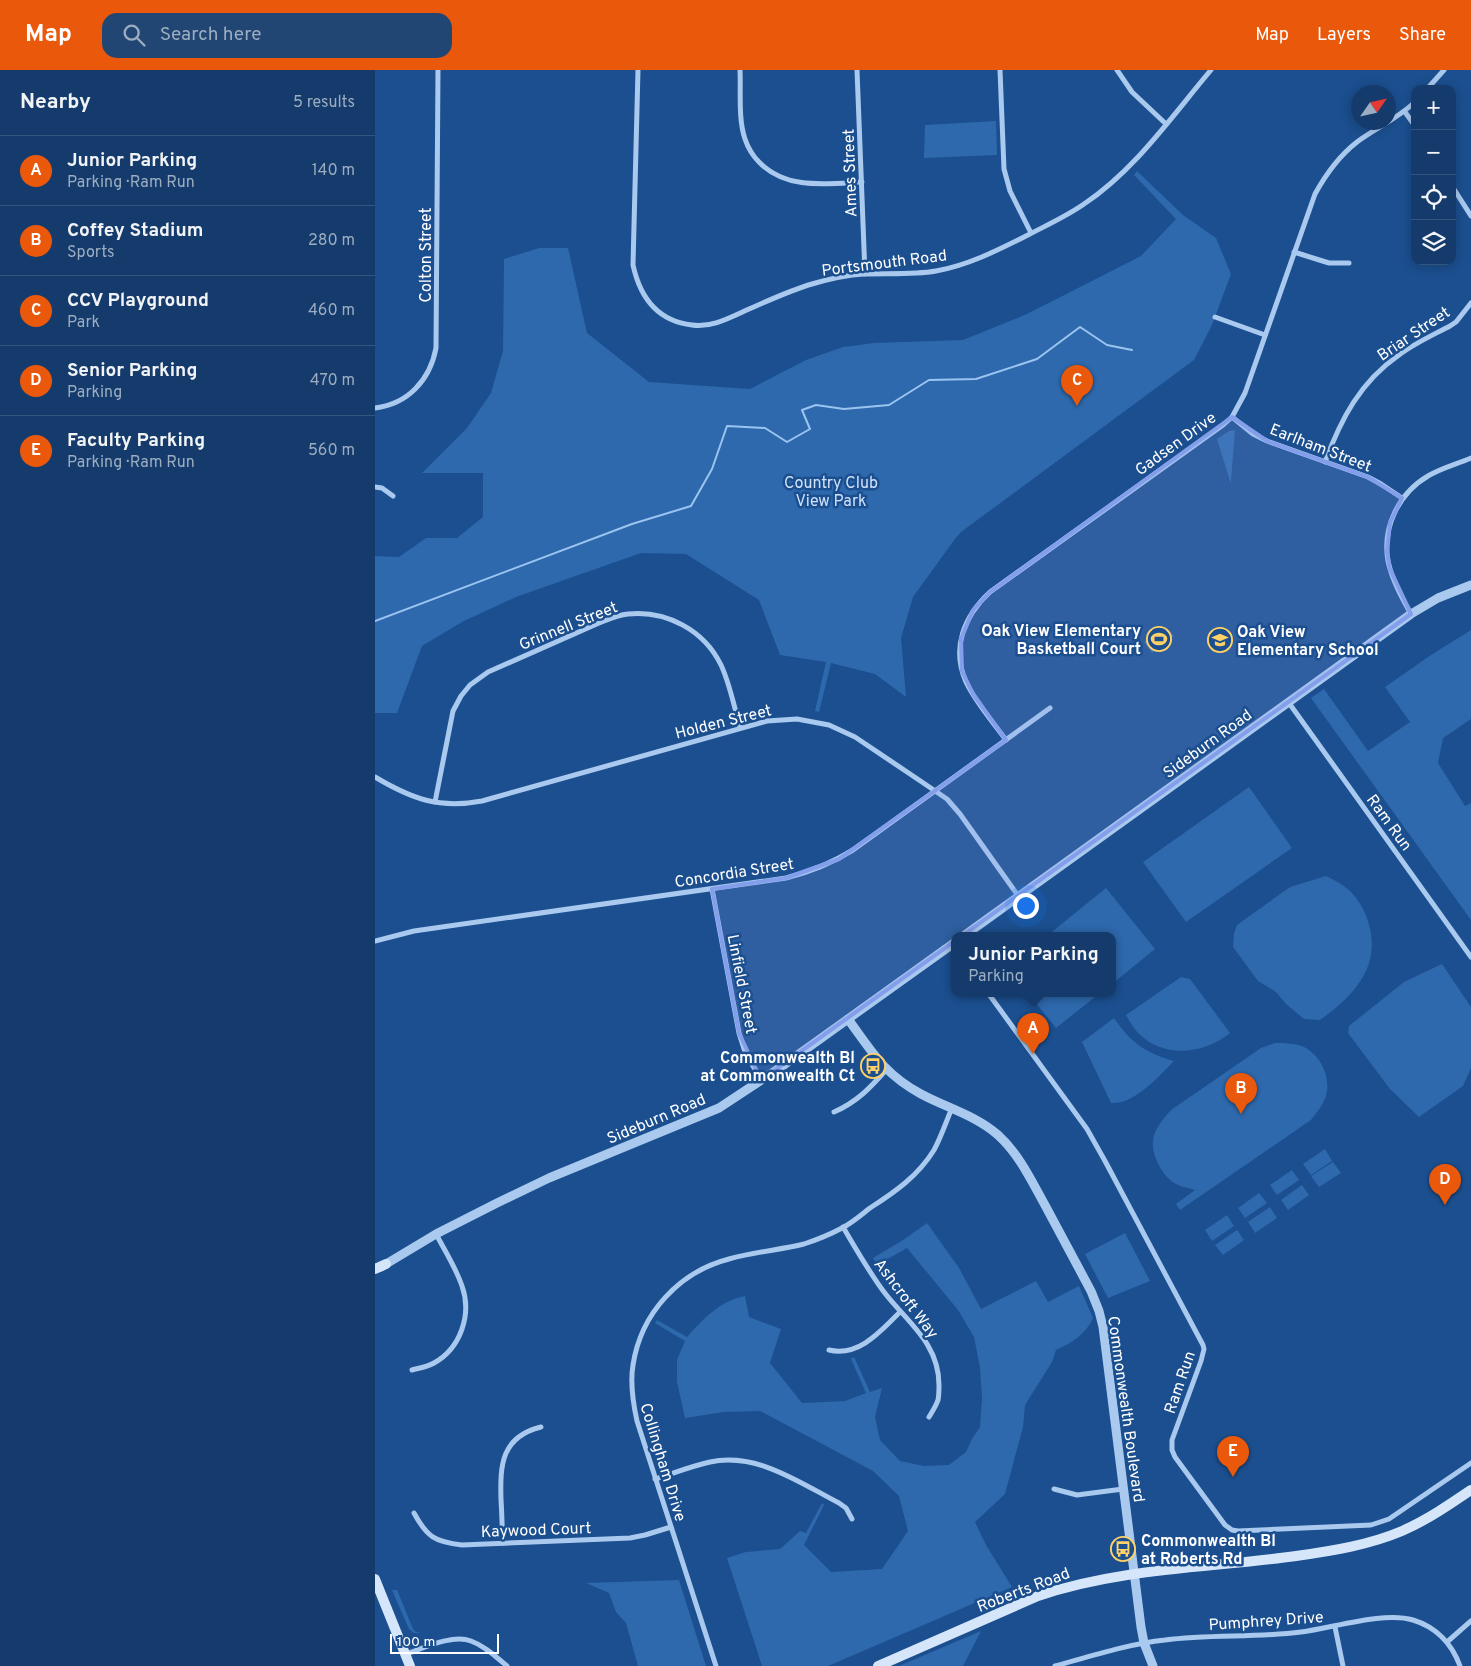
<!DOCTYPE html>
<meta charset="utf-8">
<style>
body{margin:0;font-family:Overpass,sans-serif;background:#214673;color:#f1f3f6}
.controls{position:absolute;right:15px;top:15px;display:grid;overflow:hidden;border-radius:10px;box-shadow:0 2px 12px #0003}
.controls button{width:45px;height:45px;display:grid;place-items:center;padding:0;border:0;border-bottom:1px solid #33557e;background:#143b6b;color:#f1f3f6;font:25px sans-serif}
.compass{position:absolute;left:976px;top:15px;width:45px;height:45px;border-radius:50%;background:#143b6b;box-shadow:0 2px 12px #0003;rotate:56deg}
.scale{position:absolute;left:15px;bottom:12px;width:109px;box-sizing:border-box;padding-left:5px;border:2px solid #fff;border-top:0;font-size:14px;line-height:18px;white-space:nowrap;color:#fff;-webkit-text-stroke:4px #1b4f8f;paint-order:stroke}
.you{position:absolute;left:650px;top:835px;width:18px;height:18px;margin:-12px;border:4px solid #fff;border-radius:50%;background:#1a73e8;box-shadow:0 0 0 8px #1a73e833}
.badge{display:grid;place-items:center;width:32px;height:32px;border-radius:50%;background:#ea580c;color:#fff;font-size:16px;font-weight:700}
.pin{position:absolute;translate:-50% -41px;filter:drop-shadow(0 1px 2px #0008)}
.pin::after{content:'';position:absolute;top:26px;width:18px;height:15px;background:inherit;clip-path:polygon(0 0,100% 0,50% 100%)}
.popup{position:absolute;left:576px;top:862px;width:165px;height:65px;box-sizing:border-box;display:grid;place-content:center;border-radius:10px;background:#143b6b;filter:drop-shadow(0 1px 4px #0005);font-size:16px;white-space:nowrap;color:#9dadc1}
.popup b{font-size:19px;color:#f1f3f6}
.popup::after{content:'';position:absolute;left:50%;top:100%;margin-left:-10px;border:10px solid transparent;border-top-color:#143b6b}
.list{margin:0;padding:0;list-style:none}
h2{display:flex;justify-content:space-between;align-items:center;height:65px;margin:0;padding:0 20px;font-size:21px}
h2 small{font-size:16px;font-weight:400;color:#9dadc1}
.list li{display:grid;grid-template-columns:32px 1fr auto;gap:15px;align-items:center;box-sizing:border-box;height:70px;padding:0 20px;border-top:1px solid #33557e}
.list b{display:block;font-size:19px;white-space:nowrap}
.list p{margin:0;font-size:16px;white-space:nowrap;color:#9dadc1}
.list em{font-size:16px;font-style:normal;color:#9dadc1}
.icon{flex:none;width:28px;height:28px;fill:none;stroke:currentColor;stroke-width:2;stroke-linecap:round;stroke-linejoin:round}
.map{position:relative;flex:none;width:1096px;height:1596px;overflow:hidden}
header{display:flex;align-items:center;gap:30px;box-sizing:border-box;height:70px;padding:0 25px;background:#ea580c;color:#fff}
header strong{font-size:24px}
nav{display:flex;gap:28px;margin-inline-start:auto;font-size:18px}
.search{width:350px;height:45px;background:#214673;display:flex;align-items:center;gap:12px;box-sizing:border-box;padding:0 18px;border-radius:15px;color:#9dadc1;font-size:19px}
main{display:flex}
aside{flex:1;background:#143b6b}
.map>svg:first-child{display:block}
.green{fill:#2e69ad}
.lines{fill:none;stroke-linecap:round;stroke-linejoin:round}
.stream{stroke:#9cc4f0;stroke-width:2}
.minor{stroke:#a9c9ee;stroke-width:5}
.tertiary{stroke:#a9c9ee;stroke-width:9}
.secondary{stroke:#d6e6fa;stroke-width:10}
.marked{fill:#839eea;fill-opacity:0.2;stroke:#839eea;stroke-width:4;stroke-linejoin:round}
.labels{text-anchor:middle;stroke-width:5;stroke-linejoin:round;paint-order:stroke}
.street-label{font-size:16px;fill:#fff;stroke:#1b4f8f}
.park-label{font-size:16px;fill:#cfe3fa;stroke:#1b4f8f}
.poi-label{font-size:16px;font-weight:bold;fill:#fff;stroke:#1b4f8f;text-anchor:end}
</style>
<header>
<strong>Map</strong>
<div class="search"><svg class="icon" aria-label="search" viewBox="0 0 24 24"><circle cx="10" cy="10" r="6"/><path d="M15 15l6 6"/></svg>Search here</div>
<nav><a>Map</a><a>Layers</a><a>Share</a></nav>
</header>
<main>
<aside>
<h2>Nearby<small>5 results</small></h2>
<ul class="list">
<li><span class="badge">A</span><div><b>Junior Parking</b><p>Parking · Ram Run</p></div><em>140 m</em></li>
<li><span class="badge">B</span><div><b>Coffey Stadium</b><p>Sports</p></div><em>280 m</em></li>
<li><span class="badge">C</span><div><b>CCV Playground</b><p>Park</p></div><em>460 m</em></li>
<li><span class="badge">D</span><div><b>Senior Parking</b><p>Parking</p></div><em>470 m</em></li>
<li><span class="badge">E</span><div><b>Faculty Parking</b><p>Parking · Ram Run</p></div><em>560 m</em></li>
</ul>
</aside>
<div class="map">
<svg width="1096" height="1596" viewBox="0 0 1096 1596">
<rect width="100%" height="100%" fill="#1b4f8f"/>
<g class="green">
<path d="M621,51L622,85L549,88L550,55Z"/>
<path d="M762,101L808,145L841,168L856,204L837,255L819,290L586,462L580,469L538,527L526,568L531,627L500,604L456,593L444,642L440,641L451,592L405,585L384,530L311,484L266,483L141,527L87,552L47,576L22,643H0V486L24,487L51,468H82L108,447V403H47L92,358L116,323L128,281L129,189L164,178H193L212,263L274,312L375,319L431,290L468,277L499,273L588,270L652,244L766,186L801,149L759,105Z"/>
<path d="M860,360L856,410V414L842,369L854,361Z"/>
<path d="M791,557L799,566L777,583L769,572Z"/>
<path d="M1096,560V649L1068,668L1063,693L1090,736L1096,733V850L936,628L949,619L993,681L1035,652L1010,617L1056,585Z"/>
<path d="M874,717L917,778L811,852L768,792Z"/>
<path d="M951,806C959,810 967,814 974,820C995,840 1004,876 990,903C980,923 963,937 945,950L929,949L911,934L901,922L883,911L858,877L859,863L862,855L915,817Z"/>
<path d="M731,818L780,879L737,914V865H673Z"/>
<path d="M1067,894L1096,937V998L1088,1016L1044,1047L1015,1019L973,963L974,956L1029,912Z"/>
<path d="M806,907L815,909L855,963C829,984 790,989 764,964C759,959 755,952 751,945Z"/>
<path d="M653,923H725L681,958Z"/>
<path d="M739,948C756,973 771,983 799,991C784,1006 759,1035 736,1033L707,972Z"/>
<path d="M900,973C910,973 922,973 931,978C947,987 956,1009 951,1026C948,1035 942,1042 936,1050L805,1140L801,1134L820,1120C814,1118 807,1117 801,1114C788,1108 776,1084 778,1071C779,1059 788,1049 796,1040L886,978Z"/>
<path d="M950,1079L957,1091L936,1105L928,1094Z"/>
<path d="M958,1092L966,1103L944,1117L936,1106Z"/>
<path d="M917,1100L924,1110L902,1125L895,1115Z"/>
<path d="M927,1115L934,1125L913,1140L906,1130Z"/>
<path d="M884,1123L892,1133L870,1148L863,1138Z"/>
<path d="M895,1137L902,1148L880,1163L873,1152Z"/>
<path d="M852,1145L859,1156L837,1171L830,1160Z"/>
<path d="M552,1153L584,1198L606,1239L661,1211L673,1232L704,1216L718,1248C711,1264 697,1273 681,1280L677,1292L650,1335L648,1357L630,1424L600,1452L611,1475L637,1517L453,1596H387L352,1488L371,1482L405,1479L425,1461L431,1463L447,1433L449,1435L429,1475L456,1502L507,1499L533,1461L524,1426L498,1401L385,1341L349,1342L310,1348L302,1312V1290L310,1271L280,1253L282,1250L312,1267C327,1250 346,1230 370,1226L374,1247L406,1259L395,1293L427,1333L470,1331L491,1323L476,1289L479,1287L495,1322L507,1318L500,1347L505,1370L525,1391L549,1396L574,1395L591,1382L597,1369L605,1357L607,1329L605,1298L599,1267L583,1240L532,1178L502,1195L498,1188L528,1170Z"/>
<path d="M862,1160L869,1170L848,1185L840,1175Z"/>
<path d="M750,1163L775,1211L733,1228L710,1184Z"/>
<path d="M304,1510L331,1596H263L251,1553L241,1542L234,1523L211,1513Z"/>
<path d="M17,1520H22L38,1559L41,1562L47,1563H39L34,1559Z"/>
<path d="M606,1561L588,1596H524Z"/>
</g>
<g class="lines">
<path class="stream" d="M0,551L257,454L316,436L337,399L352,356L390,358L412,372L435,359L427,340L441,335L469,339L514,335L554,310L601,309L662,289L705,257L732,275L757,280"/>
<g class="minor">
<path d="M263,0L258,195C265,227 282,251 317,255C337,258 356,247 374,239C395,230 416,220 437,214C454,209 472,205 489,204C513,203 538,205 561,201C594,195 623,180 653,165C672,155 692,146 709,134C760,100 797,46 836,0"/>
<path d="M365,0C366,21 363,49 370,69C373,78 378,86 384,92C411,120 451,114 487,112"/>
<path d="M482,0L490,204"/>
<path d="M625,0L629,99L635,121L656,163"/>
<path d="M742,0L757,22L791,54"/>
<path d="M1052,19L1069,0"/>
<path d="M1030,42L1040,56"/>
<path d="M1077,116L1096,146"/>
<path d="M919,182L954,193H974"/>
<path d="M840,247L890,265"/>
<path d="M0,338C33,334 55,310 61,278L63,0"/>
<path d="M857,347L878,364L892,371L993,407L1006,414L1027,428"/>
<path d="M950,392C966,349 985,312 1024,285C1040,273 1058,265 1075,256L1081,252L1096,233"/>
<path d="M0,417L7,418L18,426"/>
<path d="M1036,544C1027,528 1017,510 1013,491C1007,457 1024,423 1053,406C1066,398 1082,394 1096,388"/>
<path d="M914,633L1096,887"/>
<path d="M631,670C618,652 601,633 591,612C576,578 589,546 615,522L848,355L857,347L870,323L940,124C951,104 964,86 982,72C1001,58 1022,49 1040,32"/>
<path d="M0,707C37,729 64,739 107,731L392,651L422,649L454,655L480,667L541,708L572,729L585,744L644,827"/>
<path d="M60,732L78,641L86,626L95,615L113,602L224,553C234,549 243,545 253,544C291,540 329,560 346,595C355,614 359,637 365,657"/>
<path d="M337,819L364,963L370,982L386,1010"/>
<path d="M0,871L39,861L411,808C435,802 457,793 478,780L675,638"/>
<path d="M613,923L712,1059L730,1091L828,1275L829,1279L826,1291L797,1370V1380L800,1387L850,1455L857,1460L863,1461L996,1455L1014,1449L1096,1393"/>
<path d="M459,1042C482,1032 495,1018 511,1000"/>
<path d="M468,1157C481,1179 494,1202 509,1222C532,1252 564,1273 564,1315C564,1320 564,1325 563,1330C561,1336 557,1342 554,1347"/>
<path d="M454,1280C484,1287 506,1261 525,1242"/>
<path d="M37,1300C44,1298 52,1297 59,1293C86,1278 97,1244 87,1216C81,1198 70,1181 61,1164"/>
<path d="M280,1409C299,1403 317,1396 335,1392C382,1382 425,1413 464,1433L471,1438L477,1449"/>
<path d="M679,1419L702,1425L748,1419"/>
<path d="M39,1443C52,1467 60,1472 87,1475L255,1468L270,1465L296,1457"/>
<path d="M128,1473C127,1459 127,1444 126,1430C125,1395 126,1367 166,1357"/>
<path d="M960,1557L968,1596"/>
<path d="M1072,1572L1096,1551"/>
<path d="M31,1584C49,1578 77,1564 96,1571C110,1576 121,1587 132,1596"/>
<path d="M341,1596L262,1351C258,1333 255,1313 258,1295C266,1243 304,1202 354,1189C379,1182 404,1180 429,1174C441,1170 456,1164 467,1158C477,1153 486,1145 495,1138C520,1122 543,1106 559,1080C566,1067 571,1052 577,1038"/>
<path d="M680,1596C716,1586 753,1574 790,1570C835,1564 881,1568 926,1562C958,1558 1009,1541 1038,1550C1061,1557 1077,1574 1085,1596"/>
</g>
<g class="tertiary">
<path d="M590,865L1036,544L1063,528L1096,515"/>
<path d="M473,949C497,982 509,1004 546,1024C572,1038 600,1045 623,1065C645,1085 657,1112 671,1137C686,1165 701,1193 716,1221L724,1241L728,1257L766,1557L769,1573L778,1596"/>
<path d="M6,1197L61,1164L122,1133L174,1108L344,1038L406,997L579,873"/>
</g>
<g class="secondary">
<path d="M0,1199L11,1194"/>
<path d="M0,1509L35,1596"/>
<path d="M503,1596L663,1526C746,1498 834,1498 921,1486C957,1481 994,1475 1027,1461C1052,1450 1074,1435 1096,1420"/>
</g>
</g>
<path class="marked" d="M857,347L892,371L993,407L1027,428L1015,453L1012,482L1015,499L1036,544L386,1010L364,963L337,819L411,808L464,789L631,670L598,624L587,601L586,569L598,540L615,522Z"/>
<defs>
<symbol id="stadium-ring" viewBox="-11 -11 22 22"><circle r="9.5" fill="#1b4f8f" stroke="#ffd166" stroke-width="1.5"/><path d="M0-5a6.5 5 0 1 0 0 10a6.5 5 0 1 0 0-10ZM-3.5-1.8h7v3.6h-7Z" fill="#ffd166"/></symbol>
<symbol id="school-ring" viewBox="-11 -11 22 22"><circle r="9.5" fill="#1b4f8f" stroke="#ffd166" stroke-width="1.5"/><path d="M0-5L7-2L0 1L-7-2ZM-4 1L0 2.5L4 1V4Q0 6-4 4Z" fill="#ffd166"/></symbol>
<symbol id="bus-ring" viewBox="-11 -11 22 22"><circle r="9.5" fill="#1b4f8f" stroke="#ffd166" stroke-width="1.5"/><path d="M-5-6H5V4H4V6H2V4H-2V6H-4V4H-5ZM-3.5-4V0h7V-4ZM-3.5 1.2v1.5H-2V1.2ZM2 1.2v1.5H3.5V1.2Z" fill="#ffd166"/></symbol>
</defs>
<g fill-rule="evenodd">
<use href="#stadium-ring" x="770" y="555" width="28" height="28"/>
<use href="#school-ring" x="831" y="556" width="28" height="28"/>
<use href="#bus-ring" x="484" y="982" width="28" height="28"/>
<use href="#bus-ring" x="734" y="1465" width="28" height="28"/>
</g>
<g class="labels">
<g class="street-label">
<text transform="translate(474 103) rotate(-92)" y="6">Ames Street</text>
<text transform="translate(50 185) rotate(-90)" y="6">Colton Street</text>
<text transform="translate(509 192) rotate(-7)" y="6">Portsmouth Road</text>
<text transform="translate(1038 263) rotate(-34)" y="6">Briar Street</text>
<text transform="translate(800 373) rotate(-36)" y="6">Gadsen Drive</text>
<text transform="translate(946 377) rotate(21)" y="6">Earlham Street</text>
<text transform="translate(193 555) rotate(-22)" y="6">Grinnell Street</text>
<text transform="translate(348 651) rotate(-14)" y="6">Holden Street</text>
<text transform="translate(832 673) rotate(-36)" y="6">Sideburn Road</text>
<text transform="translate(1015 752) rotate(54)" y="6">Ram Run</text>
<text transform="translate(359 802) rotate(-9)" y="6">Concordia Street</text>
<text transform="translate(368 914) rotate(79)" y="6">Linfield Street</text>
<text transform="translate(281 1048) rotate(-23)" y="6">Sideburn Road</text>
<text transform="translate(532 1228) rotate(53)" y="6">Ashcroft Way</text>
<text transform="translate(804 1312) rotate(-71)" y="6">Ram Run</text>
<text transform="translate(752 1339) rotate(82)" y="6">Commonwealth Boulevard</text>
<text transform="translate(289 1392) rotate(73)" y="6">Collingham Drive</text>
<text transform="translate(161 1459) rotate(-2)" y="6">Kaywood Court</text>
<text transform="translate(648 1519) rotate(-21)" y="6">Roberts Road</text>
<text transform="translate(891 1550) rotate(-4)" y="6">Pumphrey Drive</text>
</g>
<g class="park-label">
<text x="456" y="418">Country Club<tspan x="456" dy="18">View Park</tspan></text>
</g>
<g class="poi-label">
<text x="766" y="566">Oak View Elementary<tspan x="766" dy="18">Basketball Court</tspan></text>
<text x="862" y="567" text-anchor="start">Oak View<tspan x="862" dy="18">Elementary School</tspan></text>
<text x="480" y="993">Commonwealth Bl<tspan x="480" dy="18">at Commonwealth Ct</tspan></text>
<text x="766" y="1476" text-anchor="start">Commonwealth Bl<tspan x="766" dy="18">at Roberts Rd</tspan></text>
</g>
</g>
</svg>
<div class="controls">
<button>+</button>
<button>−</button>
<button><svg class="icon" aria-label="locate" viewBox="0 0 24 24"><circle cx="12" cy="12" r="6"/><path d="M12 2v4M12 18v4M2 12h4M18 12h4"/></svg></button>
<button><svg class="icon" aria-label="layers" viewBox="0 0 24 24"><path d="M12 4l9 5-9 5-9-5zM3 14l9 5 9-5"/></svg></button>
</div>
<svg class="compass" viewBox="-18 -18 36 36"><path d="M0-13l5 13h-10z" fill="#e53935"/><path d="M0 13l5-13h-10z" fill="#9dadc1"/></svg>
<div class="scale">100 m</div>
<div class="you"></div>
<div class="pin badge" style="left:658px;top:984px">A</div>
<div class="popup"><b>Junior Parking</b>Parking</div>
<div class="pin badge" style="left:866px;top:1044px">B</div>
<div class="pin badge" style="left:702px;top:336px">C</div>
<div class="pin badge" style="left:1070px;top:1135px">D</div>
<div class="pin badge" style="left:858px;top:1407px">E</div>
</div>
</main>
